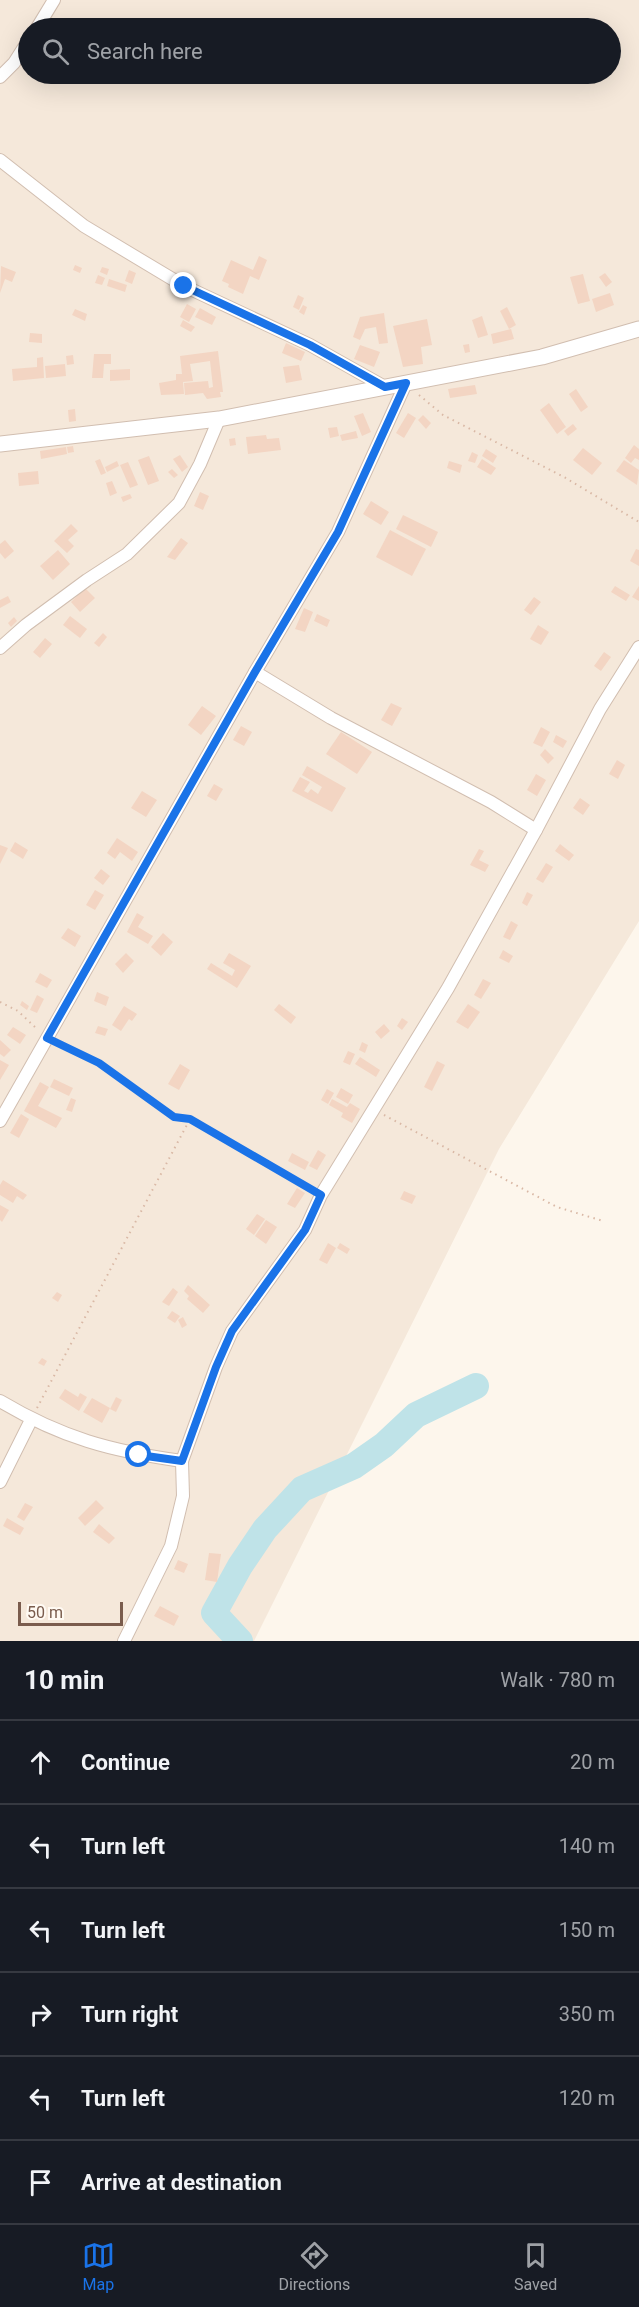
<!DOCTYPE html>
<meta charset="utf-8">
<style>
body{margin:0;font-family:Roboto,sans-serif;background:#20242c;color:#f1f3f6}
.scale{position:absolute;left:18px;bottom:15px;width:105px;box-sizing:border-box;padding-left:6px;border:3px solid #7a5c4d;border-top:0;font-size:16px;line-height:21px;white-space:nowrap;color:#7a5c4d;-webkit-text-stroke:4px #fffaf3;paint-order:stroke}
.stop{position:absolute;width:18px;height:18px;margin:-14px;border:4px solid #1a73e8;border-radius:50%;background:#fff}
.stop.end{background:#1a73e8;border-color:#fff;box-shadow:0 2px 6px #0008}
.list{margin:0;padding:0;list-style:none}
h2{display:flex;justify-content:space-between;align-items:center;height:78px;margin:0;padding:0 24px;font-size:26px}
h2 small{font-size:20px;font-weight:400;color:#9ea1a6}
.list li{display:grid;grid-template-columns:39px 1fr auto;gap:18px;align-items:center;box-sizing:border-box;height:84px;padding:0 24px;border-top:2px solid #363941}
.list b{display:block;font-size:22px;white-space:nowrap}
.list em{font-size:20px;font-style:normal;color:#9ea1a6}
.icon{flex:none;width:33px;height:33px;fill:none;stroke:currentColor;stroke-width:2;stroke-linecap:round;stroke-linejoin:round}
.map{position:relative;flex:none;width:639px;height:1641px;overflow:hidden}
.search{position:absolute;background:#171b24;box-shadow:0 6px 24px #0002;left:18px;right:18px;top:18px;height:66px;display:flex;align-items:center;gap:15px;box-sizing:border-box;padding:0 21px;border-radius:33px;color:#9ea1a6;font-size:22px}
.sheet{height:582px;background:#171b24}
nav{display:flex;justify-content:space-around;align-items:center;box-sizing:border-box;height:84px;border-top:2px solid #363941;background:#171b24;font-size:16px;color:#9ea1a6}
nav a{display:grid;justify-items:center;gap:3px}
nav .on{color:#1a73e8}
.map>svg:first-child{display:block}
.residential{fill:#f5e8da;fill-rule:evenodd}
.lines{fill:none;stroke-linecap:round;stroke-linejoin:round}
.river{stroke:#bfe3e8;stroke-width:26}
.building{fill:#f3d5c3}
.minor-casing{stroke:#d1beb0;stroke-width:14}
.tertiary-casing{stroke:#d1beb0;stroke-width:17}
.path{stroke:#d9b8a5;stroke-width:2;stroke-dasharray:1.5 4.5;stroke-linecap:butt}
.minor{stroke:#fff;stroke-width:12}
.tertiary{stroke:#fff;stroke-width:15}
.route{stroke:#1a73e8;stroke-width:8}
</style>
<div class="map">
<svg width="639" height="1641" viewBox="0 0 639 1641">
<rect width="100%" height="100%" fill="#fdf6ec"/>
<path class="residential" d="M0,0H639V921L499,1149L254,1641H0ZM28,28H610V74H28Z"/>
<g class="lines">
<path class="river" d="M240,1641L214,1613L240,1566L265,1529L302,1489L354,1466L384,1445L416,1415L476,1386"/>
</g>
<g class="building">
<path d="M259,256L267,260L259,280L250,276L243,294L228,287L229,284L222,281L231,260L253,270Z"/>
<path d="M75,265L82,268L80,273L73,270Z"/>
<path d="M1,266L16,272L12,282L5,279L0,293Z"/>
<path d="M102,267L109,269L107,275L100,272Z"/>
<path d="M129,270L136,273L132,284L125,281Z"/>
<path d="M605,273L612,282L606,287L599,277Z"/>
<path d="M583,274L590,301L578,304L570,277Z"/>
<path d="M98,275L105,278L102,285L95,283Z"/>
<path d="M109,279L127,285L125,292L107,286Z"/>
<path d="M610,293L614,305L596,312L592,299Z"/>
<path d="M298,295L304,298L299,310L293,307Z"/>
<path d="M187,304L196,309L189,322L180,317Z"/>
<path d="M303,305L307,307L304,315L299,312Z"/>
<path d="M507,307L516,325L509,329L500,311Z"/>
<path d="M200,308L216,317L212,325L195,317Z"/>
<path d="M75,309L87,314L85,321L72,315Z"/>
<path d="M384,313L388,343L379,344L376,327L365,329L360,340L353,337L360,317Z"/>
<path d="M482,316L488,335L478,338L472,320Z"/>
<path d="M427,319L432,345L421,347L423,364L403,367L393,326Z"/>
<path d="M183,320L195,327L191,332L180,326Z"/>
<path d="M511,329L514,339L493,344L491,334Z"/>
<path d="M30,333L42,334V343L29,342Z"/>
<path d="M286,343L305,352L301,361L282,353Z"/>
<path d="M469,344L470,352L465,353L463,345Z"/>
<path d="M360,345L380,352L374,367L354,359Z"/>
<path d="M218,351L223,392H220L221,397L207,399L203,393L185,395L184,383L208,381L209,388L213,387L210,361L190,364L193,381L183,382L184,394L161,395L159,383L176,380V374H182L180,356Z"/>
<path d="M94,354H111V364H104L103,378H92Z"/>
<path d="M73,355L74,364L67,365L66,356Z"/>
<path d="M43,357L44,378L13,381L12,369L37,367V358Z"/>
<path d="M65,364L66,376L46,378L45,366Z"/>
<path d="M299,365L302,380L286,383L283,367Z"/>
<path d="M130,369V380L110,381V370Z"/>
<path d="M475,385L477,394L450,398L448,389Z"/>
<path d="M576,389L588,407L581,412L569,394Z"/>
<path d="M549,403L566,427L557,434L540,410Z"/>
<path d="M75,409L76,421L69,422L68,410Z"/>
<path d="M363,413L371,432L362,436L354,416Z"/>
<path d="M408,413L416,418L404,438L396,433Z"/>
<path d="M423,415L431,423L426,429L418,420Z"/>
<path d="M573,424L577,429L568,436L564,431Z"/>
<path d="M337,427L339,436L330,438L328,428Z"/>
<path d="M356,431L358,438L342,441L340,435Z"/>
<path d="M266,435L267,439L279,438L281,450L248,454L246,437Z"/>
<path d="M235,438L236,445L230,446L229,439Z"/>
<path d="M634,445L639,449V460L635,458L631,463L625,458Z"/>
<path d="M73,446L74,452L68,453L67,447Z"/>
<path d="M66,447L67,454L41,459L40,451Z"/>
<path d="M583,448L602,463L592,475L573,460Z"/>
<path d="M486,449L497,456L493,463L482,456Z"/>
<path d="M472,452L478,455L475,463L468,461Z"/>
<path d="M180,455L188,467L182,472L173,459Z"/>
<path d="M149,456L159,481L148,485L138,460Z"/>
<path d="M100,459L106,473L101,475L95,461Z"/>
<path d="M482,459L496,468L491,475L477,467Z"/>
<path d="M624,460L639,470L637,485L616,471Z"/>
<path d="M117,461L119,466L107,472L105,467Z"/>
<path d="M449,461L462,465L460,473L447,468Z"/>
<path d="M128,462L138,485L130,488L120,465Z"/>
<path d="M172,469L178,475L174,478L168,472Z"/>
<path d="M38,471L39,484L19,486L18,473Z"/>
<path d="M112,481L117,493L110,496L106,483Z"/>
<path d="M200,492L209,496L203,510L194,506Z"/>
<path d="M130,494L132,498L123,502L121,497Z"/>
<path d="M371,501L389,512L381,525L363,514Z"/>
<path d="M403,515L438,532L431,547L396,529Z"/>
<path d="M71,524L78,531L68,540L74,546L67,553L54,541Z"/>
<path d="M390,530L426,549L412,576L376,557Z"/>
<path d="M181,538L188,543L175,560L167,557Z"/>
<path d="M5,540L14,551L5,559L0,553V544Z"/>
<path d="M636,549L639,550V566L630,561Z"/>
<path d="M58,550L70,564L53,580L40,566Z"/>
<path d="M615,586L630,595L626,601L611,592Z"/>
<path d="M639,586V601L632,597Z"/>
<path d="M85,588L95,598L80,612L71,602Z"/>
<path d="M8,596L11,602L0,608V600Z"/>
<path d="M534,597L541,602L531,615L524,610Z"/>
<path d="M304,608L313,612L305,632L295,629Z"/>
<path d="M317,614L330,620L327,627L314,621Z"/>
<path d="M70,616L87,629L80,638L63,625Z"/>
<path d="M14,617L17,621L11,627L8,623Z"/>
<path d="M538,625L549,632L541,645L530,639Z"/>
<path d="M103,633L107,637L99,647L94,643Z"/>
<path d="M45,638L52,644L40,658L33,652Z"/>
<path d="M604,652L611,657L601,671L594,666Z"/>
<path d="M391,703L402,708L392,726L381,720Z"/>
<path d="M202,706L216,716L201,735L188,725Z"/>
<path d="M241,726L252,732L244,746L233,740Z"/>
<path d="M541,727L550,732L542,747L533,743Z"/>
<path d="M341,732L372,752L357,774L326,754Z"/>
<path d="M556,735L567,741L563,748L553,742Z"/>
<path d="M545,749L554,758L548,764L540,755Z"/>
<path d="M617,760L625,765L618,779L609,774Z"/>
<path d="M307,766L346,788L332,812L292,791L300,777L310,782L304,791L308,793L311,789L318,794L322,787L302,775Z"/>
<path d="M536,774L546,780L537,796L527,790Z"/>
<path d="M214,784L223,789L216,801L207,796Z"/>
<path d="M142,791L157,800L146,817L131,808Z"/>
<path d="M580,798L590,805L583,815L573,808Z"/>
<path d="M117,838L138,852L132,861L120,852L115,859L107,853Z"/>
<path d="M15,842L28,850L23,859L10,851Z"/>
<path d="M560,844L574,855L569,861L555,851Z"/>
<path d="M0,845L8,848L0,864Z"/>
<path d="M479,849L484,851L479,860L489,865L485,872L470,865Z"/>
<path d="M546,863L553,867L543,883L536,879Z"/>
<path d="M101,869L110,876L103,885L94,878Z"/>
<path d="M95,890L104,895L95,910L86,905Z"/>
<path d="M527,892L533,895L527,906L522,903Z"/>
<path d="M137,913L144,917L138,927L153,936L148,944L127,932Z"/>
<path d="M511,921L518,925L510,940L503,937Z"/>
<path d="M68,928L81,936L75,947L61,938Z"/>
<path d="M163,933L173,942L161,956L151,947Z"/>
<path d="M503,950L513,956L509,963L499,958Z"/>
<path d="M126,953L134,961L123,973L115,964Z"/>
<path d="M229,953L251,966L237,988L207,969L211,963L232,976L235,970L223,963Z"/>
<path d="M40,973L52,980L47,988L35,982Z"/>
<path d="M483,979L491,983L481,999L474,995Z"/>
<path d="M97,992L109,997L106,1006L94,1001Z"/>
<path d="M37,995L44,999L37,1013L30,1010Z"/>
<path d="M22,1001L29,1006L27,1010L20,1005Z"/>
<path d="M279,1004L296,1017L291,1024L274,1010Z"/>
<path d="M468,1004L480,1012L468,1029L456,1022Z"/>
<path d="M124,1006L137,1014L132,1021L129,1019L121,1031L112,1025Z"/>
<path d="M402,1018L408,1022L402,1030L397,1026Z"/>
<path d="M384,1024L390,1031L381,1039L375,1032Z"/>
<path d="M98,1026L108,1029L105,1036L95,1033Z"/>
<path d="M13,1027L26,1035L20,1044L7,1035Z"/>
<path d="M0,1040L11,1050L4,1057L0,1054Z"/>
<path d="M362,1042L368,1045L365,1053L359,1050Z"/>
<path d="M348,1051L355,1054L350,1065L343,1062Z"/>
<path d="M360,1057L380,1070L376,1077L355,1064Z"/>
<path d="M0,1060L9,1065L0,1080Z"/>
<path d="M437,1061L445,1065L432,1091L424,1087Z"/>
<path d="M180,1064L190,1070L179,1090L168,1084Z"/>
<path d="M54,1079L73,1088L69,1096L50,1087Z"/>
<path d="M40,1082L49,1087L38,1106L62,1118L56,1128L24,1111Z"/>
<path d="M341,1088L353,1095L348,1104L336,1097Z"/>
<path d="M327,1089L334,1093L328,1104L321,1100Z"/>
<path d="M71,1098L76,1100L72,1112L66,1110Z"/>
<path d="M332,1099L347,1107L350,1103L360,1109L352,1123L341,1117L343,1113L329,1105Z"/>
<path d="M21,1114L29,1119L19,1138L10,1133Z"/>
<path d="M318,1150L326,1155L317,1170L309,1166Z"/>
<path d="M292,1153L309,1162L305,1170L288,1161Z"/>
<path d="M3,1180L27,1195L23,1200L17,1196L13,1203L0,1195V1185Z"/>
<path d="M297,1188L305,1193L295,1208L287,1204Z"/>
<path d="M404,1191L416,1196L412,1204L400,1199Z"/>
<path d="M0,1205L9,1210L2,1222L0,1220Z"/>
<path d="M257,1214L265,1219L254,1235L246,1229Z"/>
<path d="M266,1220L277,1227L266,1244L255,1236Z"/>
<path d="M328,1243L336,1248L327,1264L319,1260Z"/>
<path d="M340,1243L350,1249L347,1254L337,1248Z"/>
<path d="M188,1285L210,1305L203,1313L187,1299L189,1296L184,1291Z"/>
<path d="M173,1288L178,1292L169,1306L162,1302Z"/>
<path d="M57,1292L62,1295L58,1302L52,1298Z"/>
<path d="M172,1311L180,1316L175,1323L167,1318Z"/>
<path d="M183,1317L187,1325L182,1328L178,1320Z"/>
<path d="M42,1358L47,1361L44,1366L38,1363Z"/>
<path d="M65,1389L78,1397L80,1393L87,1397L79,1411L59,1398Z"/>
<path d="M116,1397L122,1400L116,1412L110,1409Z"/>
<path d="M92,1398L110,1408L102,1423L83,1412Z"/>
<path d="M96,1500L104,1508L85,1526L78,1518Z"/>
<path d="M25,1503L33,1507L24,1521L17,1517Z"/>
<path d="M7,1518L24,1528L20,1535L3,1526Z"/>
<path d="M99,1524L115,1538L109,1544L93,1532Z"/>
<path d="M209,1553L221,1554L217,1582L205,1580Z"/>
<path d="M178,1560L188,1564L184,1573L174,1569Z"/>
<path d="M160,1606L179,1616L174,1626L154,1616Z"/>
</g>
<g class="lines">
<defs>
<g id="minor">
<path d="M37,28L54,0"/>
<path d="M0,77L14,63L28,41"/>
<path d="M0,160L84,226L184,286L310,345L385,387"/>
<path d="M0,648L26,625L87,580L127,554L179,503L200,464L219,419"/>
<path d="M255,672L331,718L491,802L536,830"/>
<path d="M0,1121L255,672L338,532L406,383"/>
<path d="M0,1401C62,1438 111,1451 182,1461L216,1367L232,1331L305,1230L321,1195L448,988L536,830L600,709L639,647"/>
<path d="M0,1482L31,1420"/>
<path d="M124,1641L171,1546L183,1496L182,1461"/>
</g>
<path id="tertiary" d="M0,444L219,419L542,357L639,329"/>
</defs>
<use href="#minor" class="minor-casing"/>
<use href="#tertiary" class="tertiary-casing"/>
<g class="path">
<path d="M419,395L443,415L564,477L639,522"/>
<path d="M0,1002L18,1011L38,1030"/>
<path d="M58,1043L99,1063L174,1117L190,1119L311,1189"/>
<path d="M384,1115L557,1207L603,1221"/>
<path d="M37,1408L190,1119"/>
</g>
<use href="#minor" class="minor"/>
<use href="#tertiary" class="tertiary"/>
</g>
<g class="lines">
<path class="route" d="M139,1455L182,1461L216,1367L232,1331L305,1230L321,1195L190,1119L174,1117L99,1063L47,1038L255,672L338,532L406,383L385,387L310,345L184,286"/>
</g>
</svg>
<div class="scale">50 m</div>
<div class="stop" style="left:139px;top:1455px"></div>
<div class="stop end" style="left:184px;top:286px"></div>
<div class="search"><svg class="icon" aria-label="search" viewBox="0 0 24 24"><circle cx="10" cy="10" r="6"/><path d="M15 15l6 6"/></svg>Search here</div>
</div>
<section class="sheet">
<h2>10 min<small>Walk · 780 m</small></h2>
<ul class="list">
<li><svg class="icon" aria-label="ahead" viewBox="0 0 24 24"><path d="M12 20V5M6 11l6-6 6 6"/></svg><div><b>Continue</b></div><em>20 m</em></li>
<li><svg class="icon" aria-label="left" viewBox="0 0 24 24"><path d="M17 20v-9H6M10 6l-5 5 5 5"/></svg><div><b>Turn left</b></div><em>140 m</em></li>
<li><svg class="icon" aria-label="left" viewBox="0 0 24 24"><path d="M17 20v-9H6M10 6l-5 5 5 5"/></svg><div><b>Turn left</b></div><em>150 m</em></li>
<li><svg class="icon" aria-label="right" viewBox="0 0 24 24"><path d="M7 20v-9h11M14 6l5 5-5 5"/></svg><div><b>Turn right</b></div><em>350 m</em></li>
<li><svg class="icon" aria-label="left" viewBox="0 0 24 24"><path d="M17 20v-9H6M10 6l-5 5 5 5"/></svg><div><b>Turn left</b></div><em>120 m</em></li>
<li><svg class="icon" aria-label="arrive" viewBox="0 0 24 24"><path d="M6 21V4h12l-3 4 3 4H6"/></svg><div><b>Arrive at destination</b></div></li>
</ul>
</section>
<nav>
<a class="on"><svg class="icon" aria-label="map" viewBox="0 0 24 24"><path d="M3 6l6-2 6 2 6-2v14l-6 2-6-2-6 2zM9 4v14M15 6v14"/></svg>Map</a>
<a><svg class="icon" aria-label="directions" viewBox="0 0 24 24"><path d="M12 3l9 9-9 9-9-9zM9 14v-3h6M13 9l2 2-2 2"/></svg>Directions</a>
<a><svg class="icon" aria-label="saved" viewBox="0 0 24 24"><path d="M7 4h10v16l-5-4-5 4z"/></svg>Saved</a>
</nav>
